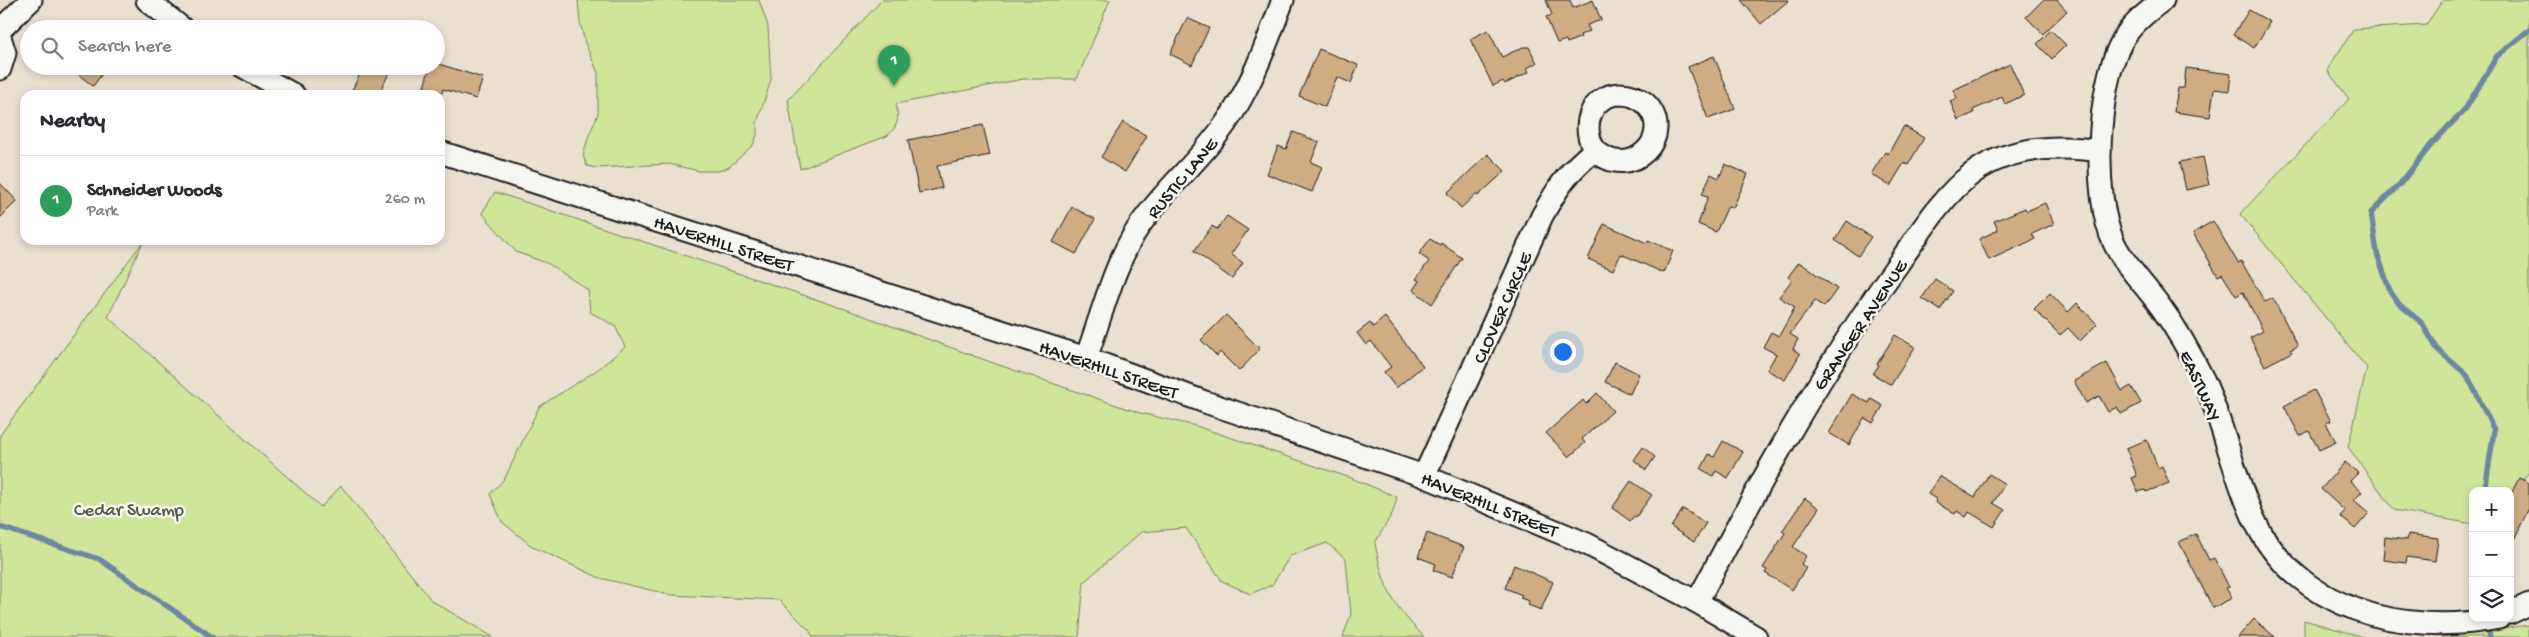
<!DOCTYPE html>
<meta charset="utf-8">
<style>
body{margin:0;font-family:"Gochi Hand",sans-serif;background:#f7f7f7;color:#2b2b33}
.controls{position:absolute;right:15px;bottom:15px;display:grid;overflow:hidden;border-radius:10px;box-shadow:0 2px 8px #0003}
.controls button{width:45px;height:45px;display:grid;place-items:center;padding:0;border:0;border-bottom:1px solid #e1e1e2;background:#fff;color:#2b2b33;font:25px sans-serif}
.you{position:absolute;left:1562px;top:351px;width:18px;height:18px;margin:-12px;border:4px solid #fff;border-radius:50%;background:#1a73e8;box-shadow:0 0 0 8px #1a73e833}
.badge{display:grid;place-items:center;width:32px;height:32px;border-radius:50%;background:#c8321e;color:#fff;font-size:16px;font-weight:700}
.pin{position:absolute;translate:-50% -41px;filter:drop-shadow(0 1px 2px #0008)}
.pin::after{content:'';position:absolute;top:26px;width:18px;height:15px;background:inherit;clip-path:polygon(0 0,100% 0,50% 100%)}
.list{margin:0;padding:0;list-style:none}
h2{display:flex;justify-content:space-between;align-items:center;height:65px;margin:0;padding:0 20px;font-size:21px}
h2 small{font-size:16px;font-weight:400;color:#7c7c81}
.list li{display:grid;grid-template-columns:32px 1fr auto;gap:15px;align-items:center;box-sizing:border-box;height:90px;padding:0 20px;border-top:1px solid #e1e1e2}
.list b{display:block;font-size:19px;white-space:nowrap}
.list p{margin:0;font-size:16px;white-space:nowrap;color:#7c7c81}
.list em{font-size:16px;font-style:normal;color:#7c7c81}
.icon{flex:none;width:28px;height:28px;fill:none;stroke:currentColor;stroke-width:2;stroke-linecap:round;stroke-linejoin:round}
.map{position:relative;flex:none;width:2529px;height:637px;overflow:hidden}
.search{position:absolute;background:#fff;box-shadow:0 2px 8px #0003;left:20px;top:20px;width:425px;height:55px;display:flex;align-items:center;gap:12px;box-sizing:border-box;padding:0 18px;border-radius:28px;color:#7c7c81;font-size:19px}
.panel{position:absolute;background:#fff;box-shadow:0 2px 8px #0003;left:20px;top:90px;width:425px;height:155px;border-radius:15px}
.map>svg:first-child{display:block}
.green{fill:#cfe59a;stroke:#76805b}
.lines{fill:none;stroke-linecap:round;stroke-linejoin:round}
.stream{stroke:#6b88a2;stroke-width:5.5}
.building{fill:#cfac82;stroke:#1c1c1c}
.minor-casing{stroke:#1c1c1c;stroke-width:25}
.minor{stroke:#f6f6f2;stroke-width:21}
.labels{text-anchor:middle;stroke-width:5;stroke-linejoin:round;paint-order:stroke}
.street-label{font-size:19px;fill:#1c1c1c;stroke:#f6f6f2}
.park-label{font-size:19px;fill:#525842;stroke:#f6f6f2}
</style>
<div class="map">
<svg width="2529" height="637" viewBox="0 0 2529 637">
<rect width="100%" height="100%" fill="#eae0d0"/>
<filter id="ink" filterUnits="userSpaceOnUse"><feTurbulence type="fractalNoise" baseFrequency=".02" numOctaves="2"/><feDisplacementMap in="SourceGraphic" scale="10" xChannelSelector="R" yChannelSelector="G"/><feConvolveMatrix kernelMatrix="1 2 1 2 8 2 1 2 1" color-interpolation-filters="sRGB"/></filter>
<g filter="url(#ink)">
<g class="green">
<path d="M578,0H759L768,26L771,80L757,123V135L753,145L729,167L719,171H699L669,164L596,168L587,166L583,156L589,135L598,114V73L585,43L580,22Z"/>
<path d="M882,0H1110L1077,79H1023L896,104C899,119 899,125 887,136L800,169L788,100Z"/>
<path d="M2443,0H2529V472L2510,496V491H2473V524L2394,510L2348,447L2367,368L2240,214L2349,99L2327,70L2354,29L2426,25Z"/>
<path d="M495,192L848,310L996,364L1140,413L1196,426L1351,478L1397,497L1393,512L1375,543C1384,590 1391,602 1424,637H1343L1351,614L1346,559L1327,543L1290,556L1272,585L1250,594L1222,581L1186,528L1141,532L1084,582L1079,637H813L809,630L779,600L671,595L600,578L533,547L502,522L490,494L505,478L539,407L597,370L625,347L615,326L590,312L588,290L549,264L516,252L482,213Z"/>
<path d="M144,240L108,317L321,507L341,486L432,601L493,637H0V435Z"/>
<path d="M2304,620L2364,637H2304Z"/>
<path d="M2529,625V637H2442Z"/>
</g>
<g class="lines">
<g class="stream">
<path d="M2485,491L2494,430L2467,375L2438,350L2422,323L2399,304L2390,291L2377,253L2371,213L2400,184L2431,145L2466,108L2497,56L2529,30"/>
<path d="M0,527L99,559L212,637"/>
<path d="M2487,623L2490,637"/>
</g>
</g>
<g class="building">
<path d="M1546,0H1570L1573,8L1593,0L1601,20L1587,25L1590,31L1580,35L1581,37L1567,43L1566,40L1557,43L1546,17L1552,15Z"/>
<path d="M1741,0H1789L1761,24Z"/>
<path d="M2043,0H2057L2067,11L2043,34L2026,17Z"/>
<path d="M2249,10L2270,22L2254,48L2233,35Z"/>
<path d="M1187,18L1209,28L1192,65L1170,54Z"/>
<path d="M1488,30L1502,57L1523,47H1529L1537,63L1527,68L1529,72L1505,84L1503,81L1493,86L1470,39Z"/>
<path d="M2051,30L2066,45L2052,59L2037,44Z"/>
<path d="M1319,49L1358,65L1351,83L1337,77L1325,107L1299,96Z"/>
<path d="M1714,56L1735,109L1708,119L1688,67Z"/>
<path d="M436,63L483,78L476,99L443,89L442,93L424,87L430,66H436Z"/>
<path d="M2010,64L2024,95L2005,104L2002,97L1973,110L1974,113L1958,120L1950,101L1957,98L1953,90Z"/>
<path d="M85,66H108L93,86L79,75Z"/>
<path d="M364,66H393L378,95H362L352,90Z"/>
<path d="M2186,68L2231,74L2229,91L2214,89L2210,117L2174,112L2178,88H2184Z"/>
<path d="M1123,122L1147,136L1125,172L1101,157Z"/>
<path d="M983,125L990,155L937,166L942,188L919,193L908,140Z"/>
<path d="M1904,126L1924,138L1908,165L1904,163L1890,186L1871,174L1885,152L1888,154Z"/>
<path d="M1293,132L1319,142L1311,162L1322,167L1312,192L1267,174L1278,146L1286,149Z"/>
<path d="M1488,154L1505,171L1478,196L1476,194L1461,208L1447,193Z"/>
<path d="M2203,157L2209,185L2186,190L2180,162Z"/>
<path d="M1725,164L1748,174L1733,208L1728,206L1716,232L1698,224L1708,197L1702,194L1711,174L1719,178Z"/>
<path d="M0,183L17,201L0,218Z"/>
<path d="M2045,203L2054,224L2032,234L2035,239L1989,260L1979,239L1998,230L1994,221L2025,208L2027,211Z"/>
<path d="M1072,207L1095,219L1076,254L1053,242Z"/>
<path d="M1227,216L1248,230L1231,254L1243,263L1232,279L1194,251L1212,226L1217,229Z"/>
<path d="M1847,221L1871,237L1858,256L1835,240Z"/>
<path d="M2213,221L2238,263L2241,261L2265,302L2273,298L2298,346L2290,350L2292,352L2265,366L2250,338L2263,331L2243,292L2236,296L2222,274L2218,276L2193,233Z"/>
<path d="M1604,224L1647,243L1648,240L1673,251L1664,273L1621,254L1613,270L1588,259Z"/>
<path d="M1430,239L1440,245L1441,243L1462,258L1432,304L1413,290L1419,281L1416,279L1429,261L1419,254Z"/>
<path d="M1799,262L1837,289L1824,307L1815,301L1790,334L1798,339L1793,349L1800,354L1785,380L1767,370L1776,354L1763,347L1771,332L1779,336L1795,307L1779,297L1792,280L1788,277Z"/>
<path d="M1935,279L1953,291L1940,310L1922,298Z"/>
<path d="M2050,293L2068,312L2077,303L2097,324L2080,341L2068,328L2060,335L2034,309Z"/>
<path d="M1226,315L1260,349L1239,371L1220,352L1217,356L1201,340Z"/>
<path d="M1385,317L1423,366L1396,388L1384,372L1391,367L1371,341L1366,345L1357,333L1370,323L1373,327Z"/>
<path d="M1895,335L1915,347L1891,385L1873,374L1879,365L1877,364Z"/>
<path d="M1615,362L1639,374L1630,394L1605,382Z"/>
<path d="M2107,363L2122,391L2131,386L2141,403L2121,414L2117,407L2108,412L2099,396L2086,403L2074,381Z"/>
<path d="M2314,390L2331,421L2326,423L2336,442L2319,450L2309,431L2300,436L2284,406Z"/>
<path d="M1597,393L1613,411L1582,439L1585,443L1569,457L1546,433L1583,400L1586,404Z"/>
<path d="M1852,394L1869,403L1871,399L1883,406L1873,423L1864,418L1849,445L1829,433Z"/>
<path d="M2147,440L2158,468L2162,466L2169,483L2146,492L2145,490L2138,492L2132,478L2137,476L2126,448Z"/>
<path d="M1723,441L1743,452L1728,478L1716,471L1713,476L1701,469L1709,454L1714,457Z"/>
<path d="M1643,447L1655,457L1646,470L1634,460Z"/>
<path d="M2345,462L2358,473L2350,481L2362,492L2354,500L2369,513L2355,529L2340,516L2345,511L2321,489Z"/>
<path d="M1989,474L2005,484L1993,503L2005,510L1994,527L1969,512L1966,517L1957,511L1955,514L1935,502L1936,499L1928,494L1939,476L1975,497Z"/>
<path d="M2519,478L2529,483V508L2510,548V496Z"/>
<path d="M1631,481L1652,495L1636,517L1634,516L1630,521L1612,508Z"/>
<path d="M1805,498L1819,508L1793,547L1806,556L1801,564L1806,568L1792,590L1765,573L1767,570L1763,568L1785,533L1782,531Z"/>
<path d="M1683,509L1706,523L1694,542L1671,527Z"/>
<path d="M1427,533L1464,547L1452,577L1433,570L1436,564L1418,557Z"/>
<path d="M2196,534L2209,560L2214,558L2229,587L2226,588L2232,598L2213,608L2179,542Z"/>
<path d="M2408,534L2438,538L2435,561L2407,557L2406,563L2383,560L2385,537L2407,540Z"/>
<path d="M1514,565L1553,582L1541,610L1528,605L1529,601L1520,598L1522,595L1505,588Z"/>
<path d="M2254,619L2275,637H2238Z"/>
</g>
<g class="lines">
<defs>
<g id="minor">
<path d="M147,0L183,29"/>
<path d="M2163,0C2148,11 2129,26 2121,43C2097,87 2092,198 2114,243C2125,266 2145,285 2160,306C2177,329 2192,356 2204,381C2224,425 2233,473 2253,517C2295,610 2404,637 2499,618"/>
<path d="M0,30L31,0"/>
<path d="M0,37L5,53L0,69"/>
<path d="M242,66L294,95"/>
<path d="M440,152L1086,358L1205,402L1424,476L1587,544L1697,602L1756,637"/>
<path d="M1086,358C1102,315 1113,266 1138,228C1163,190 1200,161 1226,123C1252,86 1267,42 1283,0"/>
<path d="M1424,476L1542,216C1558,187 1569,170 1595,150C1630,184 1678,135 1645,103C1638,97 1629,94 1620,94C1590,95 1580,128 1595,150"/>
<path d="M1697,602C1758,486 1821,371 1898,264C1920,233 1942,196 1973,173C2010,146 2057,145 2100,151"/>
<path d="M2510,613L2529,604"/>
</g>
</defs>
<use href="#minor" class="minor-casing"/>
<use href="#minor" class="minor"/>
</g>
</g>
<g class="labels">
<g class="street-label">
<text transform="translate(1181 177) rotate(-50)" y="7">RUSTIC LANE</text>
<text transform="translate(724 242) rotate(18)" y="7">HAVERHILL STREET</text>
<text transform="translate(1501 307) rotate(-66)" y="7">CLOVER CIRCLE</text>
<text transform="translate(1859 324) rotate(-56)" y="7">GRANGER AVENUE</text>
<text transform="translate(1109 368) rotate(19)" y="7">HAVERHILL STREET</text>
<text transform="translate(2202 385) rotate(65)" y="7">EASTWAY</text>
<text transform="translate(1490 503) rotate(22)" y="7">HAVERHILL STREET</text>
</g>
<g class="park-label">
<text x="129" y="515">Cedar Swamp</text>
</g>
</g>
</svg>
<div class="controls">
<button>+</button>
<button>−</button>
<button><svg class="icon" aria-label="layers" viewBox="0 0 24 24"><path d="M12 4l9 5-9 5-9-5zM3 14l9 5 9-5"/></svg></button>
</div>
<div class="you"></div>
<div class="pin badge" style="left:894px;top:86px;background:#2e9e5b">1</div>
<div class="search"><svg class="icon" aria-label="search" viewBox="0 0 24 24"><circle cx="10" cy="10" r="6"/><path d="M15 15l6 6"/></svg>Search here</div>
<section class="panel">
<h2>Nearby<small></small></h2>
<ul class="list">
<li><span class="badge" style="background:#2e9e5b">1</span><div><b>Schneider Woods</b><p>Park</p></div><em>260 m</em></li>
</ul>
</section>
</div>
